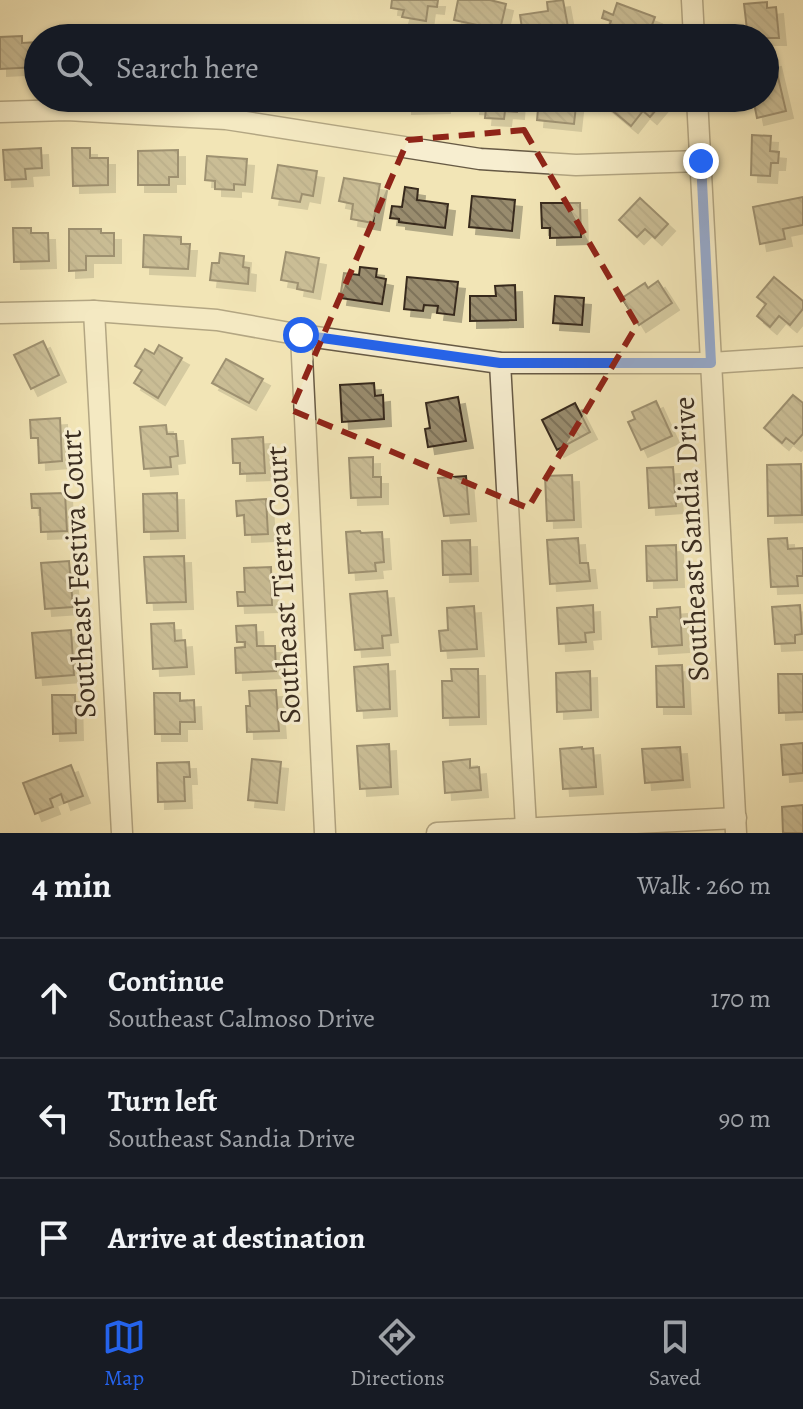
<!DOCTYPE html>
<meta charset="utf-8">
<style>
body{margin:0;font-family:Alegreya,serif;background:#20242c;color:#f1f3f6}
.stop{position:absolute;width:24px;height:24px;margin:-18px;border:6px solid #2563eb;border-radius:50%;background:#fff}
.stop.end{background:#2563eb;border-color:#fff;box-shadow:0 2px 8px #0008}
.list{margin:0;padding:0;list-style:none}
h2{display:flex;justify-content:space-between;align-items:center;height:104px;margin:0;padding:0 32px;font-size:34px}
h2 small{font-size:26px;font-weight:400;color:#9ea1a6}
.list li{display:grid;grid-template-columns:52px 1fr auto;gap:24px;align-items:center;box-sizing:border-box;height:120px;padding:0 32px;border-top:2px solid #363941}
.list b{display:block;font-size:30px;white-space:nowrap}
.list p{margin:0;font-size:26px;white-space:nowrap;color:#9ea1a6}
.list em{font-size:26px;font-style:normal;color:#9ea1a6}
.icon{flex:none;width:44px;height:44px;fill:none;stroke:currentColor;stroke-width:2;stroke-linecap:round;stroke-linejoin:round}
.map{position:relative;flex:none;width:803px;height:833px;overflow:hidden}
.search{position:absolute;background:#171b24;box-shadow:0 2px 6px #0004;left:24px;right:24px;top:24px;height:88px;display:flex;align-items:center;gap:20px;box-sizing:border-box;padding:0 28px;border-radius:44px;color:#9ea1a6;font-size:30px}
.sheet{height:464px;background:#171b24}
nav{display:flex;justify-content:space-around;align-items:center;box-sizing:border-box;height:112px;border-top:2px solid #363941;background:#171b24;font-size:22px;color:#9ea1a6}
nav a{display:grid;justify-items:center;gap:4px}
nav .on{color:#2563eb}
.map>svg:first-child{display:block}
.building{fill:url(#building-back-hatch);stroke:#392c1f;stroke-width:2;filter:url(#shadow)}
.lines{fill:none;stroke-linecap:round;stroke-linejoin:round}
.minor-casing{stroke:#675a45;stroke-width:23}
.minor{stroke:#f7eed0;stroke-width:20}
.route{stroke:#2563eb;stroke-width:10}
.marked{fill:none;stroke:#8f2418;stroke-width:6;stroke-dasharray:16 10;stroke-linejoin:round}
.labels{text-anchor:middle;stroke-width:6;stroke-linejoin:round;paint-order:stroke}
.street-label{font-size:30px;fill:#392c1f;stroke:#f7eed0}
</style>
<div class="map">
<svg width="803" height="833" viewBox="0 0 803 833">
<defs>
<pattern id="building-back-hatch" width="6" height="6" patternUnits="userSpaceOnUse" patternTransform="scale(2)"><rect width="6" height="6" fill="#998c6e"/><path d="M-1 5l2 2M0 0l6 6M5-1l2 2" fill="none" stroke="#7e735a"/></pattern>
<filter id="shadow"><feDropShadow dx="7" dy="7" stdDeviation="0" flood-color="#0004"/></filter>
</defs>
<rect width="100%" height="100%" fill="#f2e5b6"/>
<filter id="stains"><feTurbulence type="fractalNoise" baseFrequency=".0025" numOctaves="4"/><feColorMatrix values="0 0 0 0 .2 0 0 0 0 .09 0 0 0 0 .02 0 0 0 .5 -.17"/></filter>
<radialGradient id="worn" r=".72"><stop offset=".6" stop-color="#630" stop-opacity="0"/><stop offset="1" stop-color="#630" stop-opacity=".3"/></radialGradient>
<g class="building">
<path d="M392,0H438L437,7L428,6L426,21L402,17L404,10L391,8Z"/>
<path d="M458,0H490L506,4L500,30L454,20Z"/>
<path d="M563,0L568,27L556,28V34L536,38L535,33L523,35L520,15L548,11L547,2Z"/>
<path d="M767,2V8L776,7L779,38H748L744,4Z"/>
<path d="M617,3L655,17L647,38L627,34L625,38H617L606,34L611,21L602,18L604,11L613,15Z"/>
<path d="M22,36V43L38,42V67L0,69V37Z"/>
<path d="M774,60L786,111L757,118L753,98H765V62Z"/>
<path d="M405,98H443V106L405,107Z"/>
<path d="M474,98H518L517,112L505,111L504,119L485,118L486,108L473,107Z"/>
<path d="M539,98H562L561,105L576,106L574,124L537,120Z"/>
<path d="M605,98H656L662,103L650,117L643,111L631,126L602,102Z"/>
<path d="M752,135L771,136L770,151L779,152L778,163H771L770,176L751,175Z"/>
<path d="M41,148L42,168L25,169L26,179L5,180L3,150Z"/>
<path d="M72,148H90V158H108V185L73,186Z"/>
<path d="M178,150V177H169V185H138V151Z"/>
<path d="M207,156L247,159L245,185L234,184V190L215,189V181L205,180Z"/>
<path d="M278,165L317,171L313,196L302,194L300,202L272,198Z"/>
<path d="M344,178L380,184L373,223L351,219L353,204L339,201Z"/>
<path d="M405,187L418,189L417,200L448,204L445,228L399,222V219L390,218L392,206L402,207Z"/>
<path d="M472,196L515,200L512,231L469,227Z"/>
<path d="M803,197V225L783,229L785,239L760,244L753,207Z"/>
<path d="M640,198L668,224L655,238L645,229L637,237L619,220Z"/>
<path d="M541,203H580L581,237L550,238V228H542Z"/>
<path d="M13,228H31V233H48L49,261L14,262Z"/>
<path d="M69,229H101V233H114V256H86V270L69,271Z"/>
<path d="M144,235L181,237V244H190L188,269L143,267Z"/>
<path d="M286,252L319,258L313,292L297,289L298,283L281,280Z"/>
<path d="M220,253L244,256L243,267L249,268L248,284L210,280L212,263H219Z"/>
<path d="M360,267L377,269L376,277L386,279L382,304L340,298L344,273L359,275Z"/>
<path d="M407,277L458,282L454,315L437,313L438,306L424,305L423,311L404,309Z"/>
<path d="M774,277L803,301V309L790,325L779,316L770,327L757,316L766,304L757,297Z"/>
<path d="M658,281L672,303L639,325L622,298L645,283L648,288Z"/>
<path d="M515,285L516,320L470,321V296H496L495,286Z"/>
<path d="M555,296L584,298L582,325L553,323Z"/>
<path d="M43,341L59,375L31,389L14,355Z"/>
<path d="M159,345L182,358L158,398L134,383L142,370L135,366L145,349L154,354Z"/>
<path d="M226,359L263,379L249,403L212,383Z"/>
<path d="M374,383L375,396L383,395L384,419L342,422L340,385Z"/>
<path d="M793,395L803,403V434L794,444L786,438L782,443L764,428Z"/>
<path d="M458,397L466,441L428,447L425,429L430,428L426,403Z"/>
<path d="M656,401L672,436L641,450L628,422L635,419L632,412Z"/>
<path d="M575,403L590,432L557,450L542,420Z"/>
<path d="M60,418L62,461L39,463L38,438H31L30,420Z"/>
<path d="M166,425L167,434H176L178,456L170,457L171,467L144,469L140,427Z"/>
<path d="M263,437L265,473L240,474V463H233L232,439Z"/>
<path d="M373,457V477H381V497L351,498L349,458Z"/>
<path d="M801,464L802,515L768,516L767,465Z"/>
<path d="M673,467L676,506L649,508L647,468Z"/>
<path d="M572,475L574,520L547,521L545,476Z"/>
<path d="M466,476L469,514L444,516L438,478Z"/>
<path d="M65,493L67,531L41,532L40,508H32L31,494Z"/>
<path d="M177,493L178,531L144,532L143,494Z"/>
<path d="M266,499L268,534L245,535L244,515L237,516L236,501Z"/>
<path d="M360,531L361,533L382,532L384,562L375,563L376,571L349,573L346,532Z"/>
<path d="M578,538L580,563H588L590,581L550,584L547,540Z"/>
<path d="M787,538L788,549L803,548V576H797L798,586L771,587L768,539Z"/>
<path d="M470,540L471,574L443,575L442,541Z"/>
<path d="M676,545L677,580L647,581L646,546Z"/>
<path d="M184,556L186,602L147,603L144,557Z"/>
<path d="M69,561L73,607L45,609L41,563Z"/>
<path d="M271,567L272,605L238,606L237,592H245L244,568Z"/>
<path d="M387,591L391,635L382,636L383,648L355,650L350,594Z"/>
<path d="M593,605L594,632L585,633L586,642L559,644L557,608Z"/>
<path d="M800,605L802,634L795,635V643L775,644L772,607Z"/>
<path d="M474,606L477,649L441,651L439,631L448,630L447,608Z"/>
<path d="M680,607L682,645L652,647L650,617H657V609Z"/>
<path d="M174,623L175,641L185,640L187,667L153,669L151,624Z"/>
<path d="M256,625L257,646H275L276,671L236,673L235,648L245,647V642H237L236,626Z"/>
<path d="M71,630L74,675L36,678L32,633Z"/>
<path d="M388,664L390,709L357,711L354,667Z"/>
<path d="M682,665L684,707H657L656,666Z"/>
<path d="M451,669H478L479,717L443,718L442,681H452Z"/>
<path d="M590,671L591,710L557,712L556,673Z"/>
<path d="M778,674H803V712L779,713Z"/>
<path d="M276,690L279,731L247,732L246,706H250L249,691Z"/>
<path d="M154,693H180V701L194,700L195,722H180V734H155Z"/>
<path d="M52,695H75L76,733L53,734Z"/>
<path d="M803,743V773L783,775L781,745Z"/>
<path d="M389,744L391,787L360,789L357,746Z"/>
<path d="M582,747V749L593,748L596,787L563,789L560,749Z"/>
<path d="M680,747L683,780L645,783L642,749Z"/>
<path d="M252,759L281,762L277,803L248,800Z"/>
<path d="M470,759V768L479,767L481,790L445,793L443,762Z"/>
<path d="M189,762L190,777H184L185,801L158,802L157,763Z"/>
<path d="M71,765L83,796L64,803L61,794L50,799L53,807L35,814L23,783Z"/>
<path d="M803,805V833H783L782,807Z"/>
</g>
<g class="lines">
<defs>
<g id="minor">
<path d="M692,0L694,38"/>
<path d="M697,98L736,833"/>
<path d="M0,112L67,110L226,119L480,159L576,165L701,161"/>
<path d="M94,311L122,833"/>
<path d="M0,313L94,311L217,320L301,335L500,363H711L803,357"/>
<path d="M301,335L325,833"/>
<path d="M500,363L526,828"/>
<path d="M437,833L736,818"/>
</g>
</defs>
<use href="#minor" class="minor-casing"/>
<use href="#minor" class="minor"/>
</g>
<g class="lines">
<path class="route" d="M301,335L500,363H711L701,161"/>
</g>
<path d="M0 0H803V833H0ZM524,130L637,325L528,508L291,410L408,140Z" fill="#f2e5b6" fill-opacity=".55" fill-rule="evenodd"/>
<path class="marked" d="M524,130L637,325L528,508L291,410L408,140Z"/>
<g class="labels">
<g class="street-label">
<text transform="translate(691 539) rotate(-93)" y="10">Southeast Sandia Drive</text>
<text transform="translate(78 574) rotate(-93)" y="10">Southeast Festiva Court</text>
<text transform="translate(283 585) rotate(-93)" y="10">Southeast Tierra Court</text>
</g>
</g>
<rect width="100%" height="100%" filter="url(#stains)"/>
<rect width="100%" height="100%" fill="url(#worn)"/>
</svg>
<div class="stop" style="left:301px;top:335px"></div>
<div class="stop end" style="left:701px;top:161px"></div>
<div class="search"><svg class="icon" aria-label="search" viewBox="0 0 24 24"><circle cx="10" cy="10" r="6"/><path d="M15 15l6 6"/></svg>Search here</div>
</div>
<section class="sheet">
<h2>4 min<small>Walk · 260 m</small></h2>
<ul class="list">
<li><svg class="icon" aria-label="ahead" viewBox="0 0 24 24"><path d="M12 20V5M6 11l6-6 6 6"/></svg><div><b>Continue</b><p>Southeast Calmoso Drive</p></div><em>170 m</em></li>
<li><svg class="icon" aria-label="left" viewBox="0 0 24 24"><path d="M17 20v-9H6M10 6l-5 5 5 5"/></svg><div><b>Turn left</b><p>Southeast Sandia Drive</p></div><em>90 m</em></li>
<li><svg class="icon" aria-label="arrive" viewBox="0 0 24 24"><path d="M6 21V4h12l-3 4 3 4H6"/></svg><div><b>Arrive at destination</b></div></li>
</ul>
</section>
<nav>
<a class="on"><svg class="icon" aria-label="map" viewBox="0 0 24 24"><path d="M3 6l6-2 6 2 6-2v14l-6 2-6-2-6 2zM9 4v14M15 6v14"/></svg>Map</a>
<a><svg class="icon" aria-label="directions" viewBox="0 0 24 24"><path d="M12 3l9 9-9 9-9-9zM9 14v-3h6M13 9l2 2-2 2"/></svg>Directions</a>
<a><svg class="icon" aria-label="saved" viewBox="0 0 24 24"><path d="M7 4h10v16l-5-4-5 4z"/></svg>Saved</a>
</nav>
